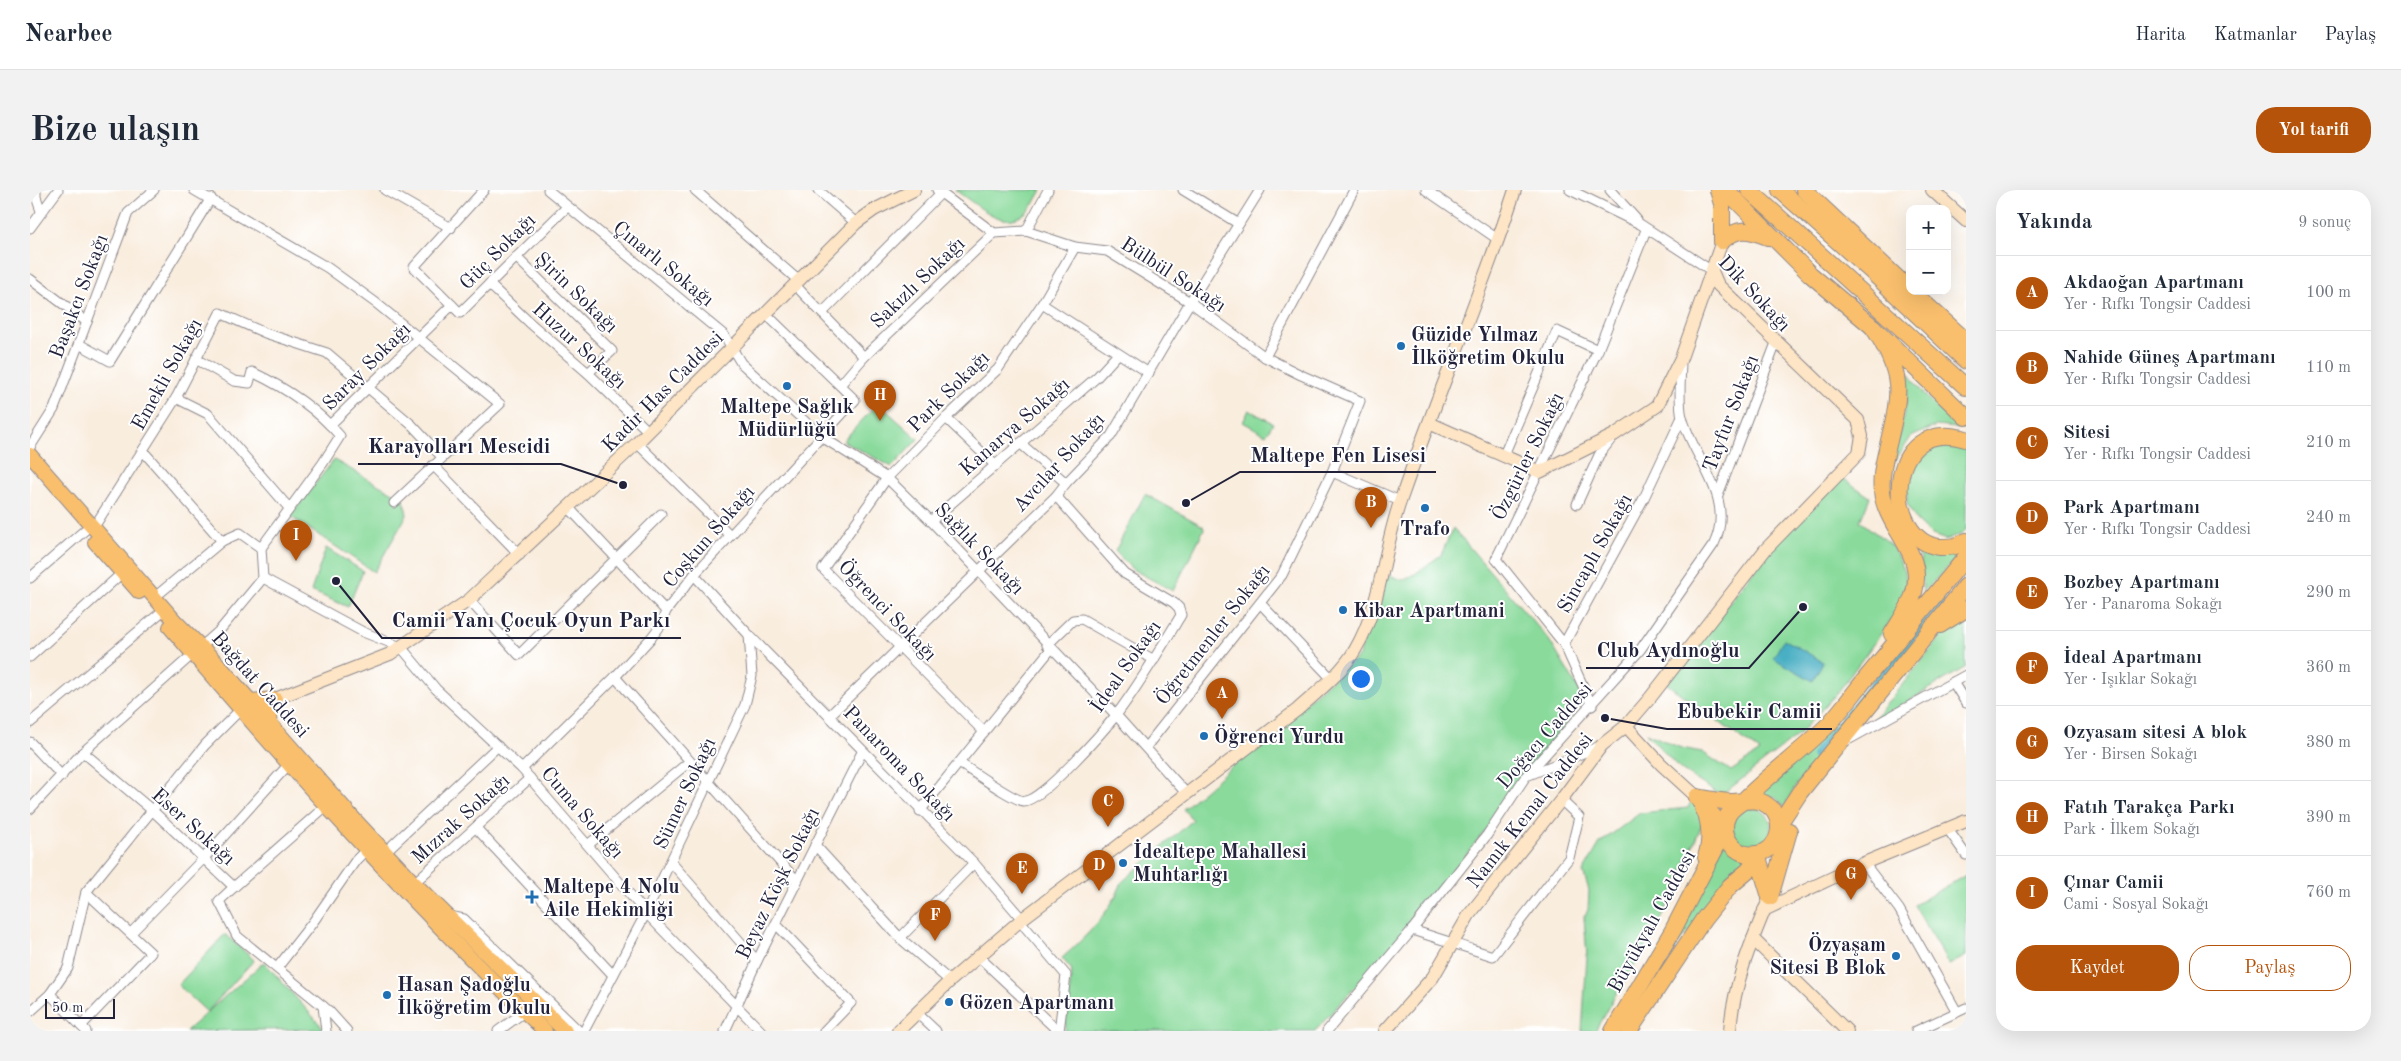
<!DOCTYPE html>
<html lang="tr">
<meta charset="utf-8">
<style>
body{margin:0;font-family:"Old Standard TT",serif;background:#f2f2f3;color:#1f2937}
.controls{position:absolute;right:15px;top:15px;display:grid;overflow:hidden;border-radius:10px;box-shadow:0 5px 20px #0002}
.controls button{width:45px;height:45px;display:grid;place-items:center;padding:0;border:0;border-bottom:1px solid #e0e1e3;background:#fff;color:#1f2937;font:25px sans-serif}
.scale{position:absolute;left:15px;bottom:12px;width:70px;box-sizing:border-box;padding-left:5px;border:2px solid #22223b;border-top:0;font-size:14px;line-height:18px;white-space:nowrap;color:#22223b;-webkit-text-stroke:4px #fff;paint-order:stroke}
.you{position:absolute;left:1330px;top:488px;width:18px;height:18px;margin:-12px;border:4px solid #fff;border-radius:50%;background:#1a73e8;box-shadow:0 0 0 8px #1a73e833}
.badge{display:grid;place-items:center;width:32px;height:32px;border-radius:50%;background:#b45309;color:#fff;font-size:16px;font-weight:700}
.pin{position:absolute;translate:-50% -41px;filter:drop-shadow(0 1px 2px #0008)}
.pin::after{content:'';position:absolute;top:26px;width:18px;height:15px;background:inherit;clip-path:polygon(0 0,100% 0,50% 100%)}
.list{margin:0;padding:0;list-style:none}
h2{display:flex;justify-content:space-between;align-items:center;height:65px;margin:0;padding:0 20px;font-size:21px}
h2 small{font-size:16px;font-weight:400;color:#747a83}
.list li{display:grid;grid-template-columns:32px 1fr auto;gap:15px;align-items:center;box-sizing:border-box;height:75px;padding:0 20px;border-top:1px solid #e0e1e3}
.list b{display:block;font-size:19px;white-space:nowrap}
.list p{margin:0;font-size:16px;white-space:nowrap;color:#747a83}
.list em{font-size:16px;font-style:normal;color:#747a83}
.actions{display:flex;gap:10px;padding:15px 20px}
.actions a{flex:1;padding:11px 0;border:1px solid #b45309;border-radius:20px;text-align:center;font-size:18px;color:#b45309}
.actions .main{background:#b45309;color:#fff}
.map{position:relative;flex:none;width:1936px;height:841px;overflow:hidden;border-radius:20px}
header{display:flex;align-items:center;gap:30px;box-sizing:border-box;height:70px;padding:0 25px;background:#fff;border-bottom:1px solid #e0e1e3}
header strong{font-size:24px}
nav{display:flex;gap:28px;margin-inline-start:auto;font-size:18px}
.intro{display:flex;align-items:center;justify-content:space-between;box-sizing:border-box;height:120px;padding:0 30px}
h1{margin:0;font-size:35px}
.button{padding:12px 22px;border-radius:20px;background:#b45309;color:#fff;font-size:18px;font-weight:700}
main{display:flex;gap:30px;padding:0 30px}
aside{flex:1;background:#fff;border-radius:20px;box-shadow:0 5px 20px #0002}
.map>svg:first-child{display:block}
.green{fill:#89da9b;stroke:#567e6b}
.water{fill:#42acc1;stroke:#32677e}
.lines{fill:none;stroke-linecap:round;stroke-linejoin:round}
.canal{stroke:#42acc1;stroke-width:10}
.street-casing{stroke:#8e888c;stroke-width:11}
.secondary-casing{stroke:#8e888c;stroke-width:14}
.primary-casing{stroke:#8e888c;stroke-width:16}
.highway-casing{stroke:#8e888c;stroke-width:18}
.street{stroke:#fff;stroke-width:9}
.secondary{stroke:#fde5c5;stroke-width:12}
.primary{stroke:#f9bf6d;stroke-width:14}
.highway{stroke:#f9bf6d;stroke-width:16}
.poi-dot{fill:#1f6fb2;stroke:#fff;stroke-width:2}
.labels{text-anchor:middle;stroke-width:4;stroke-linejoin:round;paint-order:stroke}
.street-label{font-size:20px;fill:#22223b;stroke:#fff}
.poi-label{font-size:20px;font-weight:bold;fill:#22223b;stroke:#fff;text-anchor:start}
.leader{fill:none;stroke:#22223b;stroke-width:2}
.callout-dot{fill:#22223b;stroke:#fff;stroke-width:2}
.callout-label{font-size:21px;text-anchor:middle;font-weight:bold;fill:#22223b;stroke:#fff;stroke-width:4;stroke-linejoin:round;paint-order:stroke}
</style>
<header>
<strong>Nearbee</strong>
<nav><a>Harita</a><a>Katmanlar</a><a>Paylaş</a></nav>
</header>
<div class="intro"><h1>Bize ulaşın</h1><a class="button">Yol tarifi</a></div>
<main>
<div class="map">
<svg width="1936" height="841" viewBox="0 0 1936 841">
<rect width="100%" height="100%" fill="#fff"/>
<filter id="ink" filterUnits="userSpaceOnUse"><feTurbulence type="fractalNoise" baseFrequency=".02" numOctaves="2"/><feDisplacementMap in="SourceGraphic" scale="10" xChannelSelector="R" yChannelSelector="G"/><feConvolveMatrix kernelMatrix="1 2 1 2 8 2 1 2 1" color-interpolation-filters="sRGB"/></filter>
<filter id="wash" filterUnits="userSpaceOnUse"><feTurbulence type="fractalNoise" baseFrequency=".0096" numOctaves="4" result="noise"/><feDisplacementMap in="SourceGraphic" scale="20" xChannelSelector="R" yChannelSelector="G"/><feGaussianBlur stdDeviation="1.12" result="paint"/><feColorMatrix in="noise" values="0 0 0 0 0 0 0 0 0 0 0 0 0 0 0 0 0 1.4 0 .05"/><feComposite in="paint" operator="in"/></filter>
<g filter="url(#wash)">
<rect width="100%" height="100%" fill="#f9edde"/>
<g class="green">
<path d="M925,0H1012C985,52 960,24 925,0Z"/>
<path d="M1876,180C1893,205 1909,224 1936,239L1906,236L1881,247L1863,274L1877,209Z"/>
<path d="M848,213L888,249L862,277L813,251Z"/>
<path d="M1219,220L1243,233L1236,245L1213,232Z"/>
<path d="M1908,253L1936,260V340L1932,344L1916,350L1900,344L1887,332L1877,313V273L1888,259Z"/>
<path d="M304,270L374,309L377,325L344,382L260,326Z"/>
<path d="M1811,287L1840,307L1830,331L1861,355L1873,377L1876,387V403L1867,422L1808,502L1768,545L1698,600L1690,605L1651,580L1616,543L1651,558L1672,562L1701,581L1730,562L1637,494L1738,362Z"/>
<path d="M1115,304L1173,336L1174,339L1143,401L1102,379L1085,361Z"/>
<path d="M1423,338L1519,450L1555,510L1388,728L1285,841H1035L1042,780L1032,768C1055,748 1081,722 1092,692L1163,630L1153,619L1329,466L1357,384L1372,390L1385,384L1411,365Z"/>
<path d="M1882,351L1933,362L1893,402L1891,369Z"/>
<path d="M296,358L333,381L318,417L281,401Z"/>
<path d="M1936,424V477L1840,534L1921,435Z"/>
<path d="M1819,522H1823L1767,594L1754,617L1745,607L1727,602Z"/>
<path d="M1661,611L1672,622L1673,632L1626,742L1584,807L1565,841H1552L1557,767L1554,727L1558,720L1559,700L1553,682L1570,653L1610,623L1658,618Z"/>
<circle cx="1722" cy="637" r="19"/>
<path d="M1695,649L1722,671L1648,754L1644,752Z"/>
<path d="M1936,685V766L1919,775L1884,715Z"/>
<path d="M195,744L224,770L177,822L148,795Z"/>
<path d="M234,772L294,839L156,841Z"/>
</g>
<path class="water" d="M1754,449L1793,472L1783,491L1743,468Z"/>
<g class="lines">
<g class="canal">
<path d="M1786,565L1911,413"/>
<path d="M1620,794L1642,758"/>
</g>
</g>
</g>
<g filter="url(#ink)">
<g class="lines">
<defs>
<g id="street">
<path d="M6,0V7L11,21"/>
<path d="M164,0L298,78L346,113L470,214L364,313"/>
<path d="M355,0L421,38"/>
<path d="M454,0L384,77L430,123L537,17"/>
<path d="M518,0L694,145L711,173L792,247L857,288L901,331L1086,525L1156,603"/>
<path d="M665,0L769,91"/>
<path d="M788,0L826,33"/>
<path d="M907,0L964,43L996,41L1045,57L1077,61L1160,112L1235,167L1271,185L1330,211L1302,282L1252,385L1116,557"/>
<path d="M1153,0L1209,34"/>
<path d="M1396,0L1469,50"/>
<path d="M1540,0L1610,34L1682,81"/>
<path d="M1580,0L1607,30"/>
<path d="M0,38L28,0"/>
<path d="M996,41L1018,0"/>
<path d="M486,67L582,161L558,183"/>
<path d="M0,89L57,132"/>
<path d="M459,94L500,133L558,183L618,241"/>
<path d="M765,95L834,167"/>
<path d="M1012,114L1119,183"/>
<path d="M792,123L911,3"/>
<path d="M49,154L80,171L181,8"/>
<path d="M1235,167L1324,0"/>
<path d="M811,194L834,167L964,43"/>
<path d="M146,208L178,224L259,318"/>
<path d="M916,228L966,276"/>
<path d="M300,235L422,115"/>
<path d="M607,253L700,345"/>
<path d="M990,253L1036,293"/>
<path d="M0,257L24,219L98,23L124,0"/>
<path d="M113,261L192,351L210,343L231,358"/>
<path d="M1473,267L1527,141L1568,160"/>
<path d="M403,275L490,365"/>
<path d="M1302,282L1370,311"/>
<path d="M1688,305L1746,153"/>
<path d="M1547,314L1569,265L1582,248"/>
<path d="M539,318L636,421"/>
<path d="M901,331L1067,187L1088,164"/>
<path d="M64,337L146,208L190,123L235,143L297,163L382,235L412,267"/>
<path d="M0,388L55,340"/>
<path d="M233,388L333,442L371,457L406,499L492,579L616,723L731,841"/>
<path d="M125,407L192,351"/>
<path d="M439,410L489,465L631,324"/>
<path d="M1231,414L1302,489"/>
<path d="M719,445L944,673L992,729"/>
<path d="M1534,454L1466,369L1568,160L1616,40"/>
<path d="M1017,455L1043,430L1052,429L1124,470"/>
<path d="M0,467L92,383"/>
<path d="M585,487L767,691"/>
<path d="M1923,492L1936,513"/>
<path d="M1562,516L1534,454L1614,308L1652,227"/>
<path d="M799,526L1026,306L1036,293L1081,246L1160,112L1230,0"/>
<path d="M0,533L129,424"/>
<path d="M954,542L793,379L857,288L916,228L968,179L1012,114L1045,57"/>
<path d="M1816,551L1936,485"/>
<path d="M0,552L32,586"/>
<path d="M53,562L123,621L204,697L296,616"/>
<path d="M929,573C941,580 984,611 994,611C1011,612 1075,539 1087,524C1111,492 1131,458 1151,425L1149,418L1144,413L1095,384L1026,306"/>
<path d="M492,579L585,487L621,448L631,435L636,421L664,385L825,210L736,124"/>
<path d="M1499,585L1570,556"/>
<path d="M0,619L53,562L190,440L233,388L231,358L293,273L310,246C287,219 254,197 222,182L219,193L204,191L166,169"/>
<path d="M890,621L1021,459"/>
<path d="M446,638L583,785"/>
<path d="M1917,638L1936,665"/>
<path d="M559,654L659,572"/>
<path d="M785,655L870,748L920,791"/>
<path d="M355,662L468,556"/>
<path d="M641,672L727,771"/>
<path d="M1834,673L1869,719L1927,822"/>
<path d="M384,693L500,588"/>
<path d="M204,697L189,711L207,746L299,821L317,841"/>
<path d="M419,726L434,729L549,841"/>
<path d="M990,731L1036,785L1029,841"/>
<path d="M746,734L821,813L794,841"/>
<path d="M1382,740L1463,766L1539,668L1549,627L1531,610"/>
<path d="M101,743L174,668L260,573"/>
<path d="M870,748L944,673"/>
<path d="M948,766L1028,841"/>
<path d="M247,778L283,732L326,670L336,660"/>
<path d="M20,804L56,841"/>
<path d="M293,816L296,841"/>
<path d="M0,822L20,804L38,778L56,702L175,555L210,520"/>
<path d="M887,823L906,841"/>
<path d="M51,836L121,763L56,702"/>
<path d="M468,841L494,822"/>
<path d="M554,841L616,723L715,515L722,486L719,445L664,385"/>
<path d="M695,841L727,771L832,562"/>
<path d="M1297,841L1382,740L1457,645L1496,586L1610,460L1684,354C1706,307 1664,271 1652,227C1648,212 1651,185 1651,169"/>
<path d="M1886,841L1936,818"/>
</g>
<g id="secondary">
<path d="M1902,0L1936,31"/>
<path d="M1399,233L1510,282L1584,245L1627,216L1651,168L1692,51"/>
<path d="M245,509L360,464L439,410L607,253L826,33L844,20L884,0"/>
<path d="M1596,536L1631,574L1667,607"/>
<path d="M1734,720L1834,673L1936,631"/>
<path d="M1723,749L1817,841"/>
<path d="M868,841L920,791L992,729L1267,520C1287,502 1311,484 1325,460C1352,414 1353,359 1371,309C1407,205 1451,104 1485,0"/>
<path d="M1355,841L1403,787L1439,725L1531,610L1572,555L1596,536L1620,508L1735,360L1829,263L1832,246L1828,230L1688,95L1682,81"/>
<path d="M1700,841C1703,796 1720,755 1737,714"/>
</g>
<g id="primary">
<path d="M0,265L146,432L187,473L324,629L384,693L535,841"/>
<path d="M65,352L109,402"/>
<path d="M140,437C259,577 381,714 515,841"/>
<path d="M217,514L220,511L245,509L240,520L239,533"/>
</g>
<g id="highway">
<path d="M1688,0L1692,14V51"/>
<path d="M1696,0L1780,84L1843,137L1936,227"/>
<path d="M1719,0L1936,197"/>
<path d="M1750,0L1840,80L1936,171"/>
<path d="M1774,0L1880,100"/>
<path d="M1692,51C1709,36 1719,40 1738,47"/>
<path d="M1881,101L1936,151"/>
<path d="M1843,137C1876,187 1870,204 1857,259C1854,272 1850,287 1852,301C1855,333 1887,358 1886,388C1886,409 1873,426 1862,444"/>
<path d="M1936,249C1853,224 1852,352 1910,357C1920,357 1928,357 1936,351"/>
<path d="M1910,435L1936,419"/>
<path d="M1667,607C1678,609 1689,611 1701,612C1713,612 1726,607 1737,615C1757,628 1751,660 1727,664C1705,668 1688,645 1698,625C1702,617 1709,615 1714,610C1741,583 1772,561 1799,534C1814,517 1827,499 1842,481C1873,443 1905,405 1936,367"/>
<path d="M1673,618C1681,632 1681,652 1676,667"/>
<path d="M1749,634L1770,602L1936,396"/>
<path d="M1727,664L1740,707"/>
<path d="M1740,707L1759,641"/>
<path d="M1583,841L1643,740L1695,640L1667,607"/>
<path d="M1599,841L1673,730L1700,696L1719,680L1727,664"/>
</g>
</defs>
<use href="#street" class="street-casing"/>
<use href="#secondary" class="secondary-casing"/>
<use href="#primary" class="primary-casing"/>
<use href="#highway" class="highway-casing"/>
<use href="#street" class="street"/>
<use href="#secondary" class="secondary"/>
<use href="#primary" class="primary"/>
<use href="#highway" class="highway"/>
</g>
</g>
<g class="poi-dot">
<circle cx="1371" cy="156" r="5"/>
<circle cx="757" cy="196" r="5"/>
<circle cx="1395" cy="318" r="5"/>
<circle cx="1313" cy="420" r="5"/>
<circle cx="1174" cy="546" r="5"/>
<circle cx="1093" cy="673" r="5"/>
<path d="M499.5 699.5h5v5h5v5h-5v5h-5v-5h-5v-5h5z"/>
<circle cx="1866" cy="766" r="5"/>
<circle cx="357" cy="805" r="5"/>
<circle cx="919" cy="812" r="5"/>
</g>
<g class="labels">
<g class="street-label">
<text transform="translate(467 61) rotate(-45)" y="7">Güç Sokağı</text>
<text transform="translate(634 73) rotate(39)" y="7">Çınarlı Sokağı</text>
<text transform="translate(1144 84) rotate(33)" y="7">Bülbül Sokağı</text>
<text transform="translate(887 92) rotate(-44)" y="7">Sakızlı Sokağı</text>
<text transform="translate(547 102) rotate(44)" y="7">Şirin Sokağı</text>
<text transform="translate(1725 103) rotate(47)" y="7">Dik Sokağı</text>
<text transform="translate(48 106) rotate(-69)" y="7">Başakcı Sokağı</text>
<text transform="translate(550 155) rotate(42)" y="7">Huzur Sokağı</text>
<text transform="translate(336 176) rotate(-45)" y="7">Saray Sokağı</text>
<text transform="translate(136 184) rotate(-61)" y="7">Emekli Sokağı</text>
<text transform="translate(632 201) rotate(-45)" y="7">Kadir Has Caddesi</text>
<text transform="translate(918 201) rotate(-45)" y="7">Park Sokağı</text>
<text transform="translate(1700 223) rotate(-69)" y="7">Tayfur Sokağı</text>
<text transform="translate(984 236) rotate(-41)" y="7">Kanarya Sokağı</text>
<text transform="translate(1497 266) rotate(-64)" y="7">Özgürler Sokağı</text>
<text transform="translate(1028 272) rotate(-48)" y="7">Avcılar Sokağı</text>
<text transform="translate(678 346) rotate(-49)" y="7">Coşkun Sokağı</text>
<text transform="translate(950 358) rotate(46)" y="7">Sağlık Sokağı</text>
<text transform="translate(1564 363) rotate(-61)" y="7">Sincaplı Sokağı</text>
<text transform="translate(858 420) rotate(46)" y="7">Öğrenci Sokağı</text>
<text transform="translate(1182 444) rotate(-52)" y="7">Öğretmenler Sokağı</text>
<text transform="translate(1095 476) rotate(-55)" y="7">İdeal Sokağı</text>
<text transform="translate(231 494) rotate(48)" y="7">Bağdat Caddesi</text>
<text transform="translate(1514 545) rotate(-49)" y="7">Doğacı Caddesi</text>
<text transform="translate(870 573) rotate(46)" y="7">Panaroma Sokağı</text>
<text transform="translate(654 603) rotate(-65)" y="7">Sümer Sokağı</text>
<text transform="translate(1499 620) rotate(-52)" y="7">Namık Kemal Caddesi</text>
<text transform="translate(553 622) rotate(49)" y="7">Cuma Sokağı</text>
<text transform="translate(430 628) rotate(-42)" y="7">Mızrak Sokağı</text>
<text transform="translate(164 636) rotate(42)" y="7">Eser Sokağı</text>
<text transform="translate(747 693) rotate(-64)" y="7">Beyaz Köşk Sokağı</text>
<text transform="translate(1621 731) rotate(-61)" y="7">Büyükyalı Caddesi</text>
</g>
<g class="poi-label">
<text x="1381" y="151">Güzide Yılmaz<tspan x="1381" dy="23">İlköğretim Okulu</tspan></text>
<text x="757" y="223" text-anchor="middle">Maltepe Sağlık<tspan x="757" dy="23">Müdürlüğü</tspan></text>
<text x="1395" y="345" text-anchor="middle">Trafo</text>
<text x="1323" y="427">Kibar Apartmani</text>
<text x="1184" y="553">Öğrenci Yurdu</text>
<text x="1103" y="668">İdealtepe Mahallesi<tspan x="1103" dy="23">Muhtarlığı</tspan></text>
<text x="513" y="703">Maltepe 4 Nolu<tspan x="513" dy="23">Aile Hekimliği</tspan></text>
<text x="1856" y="761" text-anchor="end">Özyaşam<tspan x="1856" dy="23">Sitesi B Blok</tspan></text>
<text x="367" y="801">Hasan Şadoğlu<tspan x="367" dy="23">İlköğretim Okulu</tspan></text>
<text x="929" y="819">Gözen Apartmanı</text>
</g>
</g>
<path class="leader" d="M593 295L531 274H328M1156 313L1210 282H1406M306 391L352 448H651M1773 417L1719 478H1556M1575 528L1637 539H1802"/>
<g class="callout-dot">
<circle cx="593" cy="295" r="5"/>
<circle cx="1156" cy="313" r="5"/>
<circle cx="306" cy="391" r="5"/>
<circle cx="1773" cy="417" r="5"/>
<circle cx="1575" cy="528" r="5"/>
</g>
<g class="callout-label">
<text x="429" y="263">Karayolları Mescidi</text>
<text x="1308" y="272">Maltepe Fen Lisesi</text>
<text x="501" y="437">Camii Yanı Çocuk Oyun Parkı</text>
<text x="1638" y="467">Club Aydınoğlu</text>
<text x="1719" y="528">Ebubekir Camii</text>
</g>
</svg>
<div class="controls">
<button>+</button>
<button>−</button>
</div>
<div class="scale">50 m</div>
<div class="you"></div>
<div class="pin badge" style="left:1192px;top:529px">A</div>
<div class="pin badge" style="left:1341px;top:338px">B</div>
<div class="pin badge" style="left:1078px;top:637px">C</div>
<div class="pin badge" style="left:1069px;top:701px">D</div>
<div class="pin badge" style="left:992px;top:704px">E</div>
<div class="pin badge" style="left:905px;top:751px">F</div>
<div class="pin badge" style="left:1821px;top:710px">G</div>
<div class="pin badge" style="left:850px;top:231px">H</div>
<div class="pin badge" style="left:266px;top:371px">I</div>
</div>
<aside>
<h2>Yakında<small>9 sonuç</small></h2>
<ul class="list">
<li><span class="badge">A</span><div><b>Akdaoğan Apartmanı</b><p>Yer · Rıfkı Tongsir Caddesi</p></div><em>100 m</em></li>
<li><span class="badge">B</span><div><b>Nahide Güneş Apartmanı</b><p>Yer · Rıfkı Tongsir Caddesi</p></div><em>110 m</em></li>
<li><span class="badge">C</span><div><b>Sitesi</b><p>Yer · Rıfkı Tongsir Caddesi</p></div><em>210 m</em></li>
<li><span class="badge">D</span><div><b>Park Apartmanı</b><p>Yer · Rıfkı Tongsir Caddesi</p></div><em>240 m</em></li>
<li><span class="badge">E</span><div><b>Bozbey Apartmanı</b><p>Yer · Panaroma Sokağı</p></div><em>290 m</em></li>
<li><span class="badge">F</span><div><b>İdeal Apartmanı</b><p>Yer · Işıklar Sokağı</p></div><em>360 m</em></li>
<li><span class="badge">G</span><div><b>Ozyasam sitesi A blok</b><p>Yer · Birsen Sokağı</p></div><em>380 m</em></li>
<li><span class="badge">H</span><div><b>Fatıh Tarakça Parkı</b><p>Park · İlkem Sokağı</p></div><em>390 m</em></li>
<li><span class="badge">I</span><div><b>Çınar Camii</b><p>Cami · Sosyal Sokağı</p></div><em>760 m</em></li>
</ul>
<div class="actions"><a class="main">Kaydet</a><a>Paylaş</a></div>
</aside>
</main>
